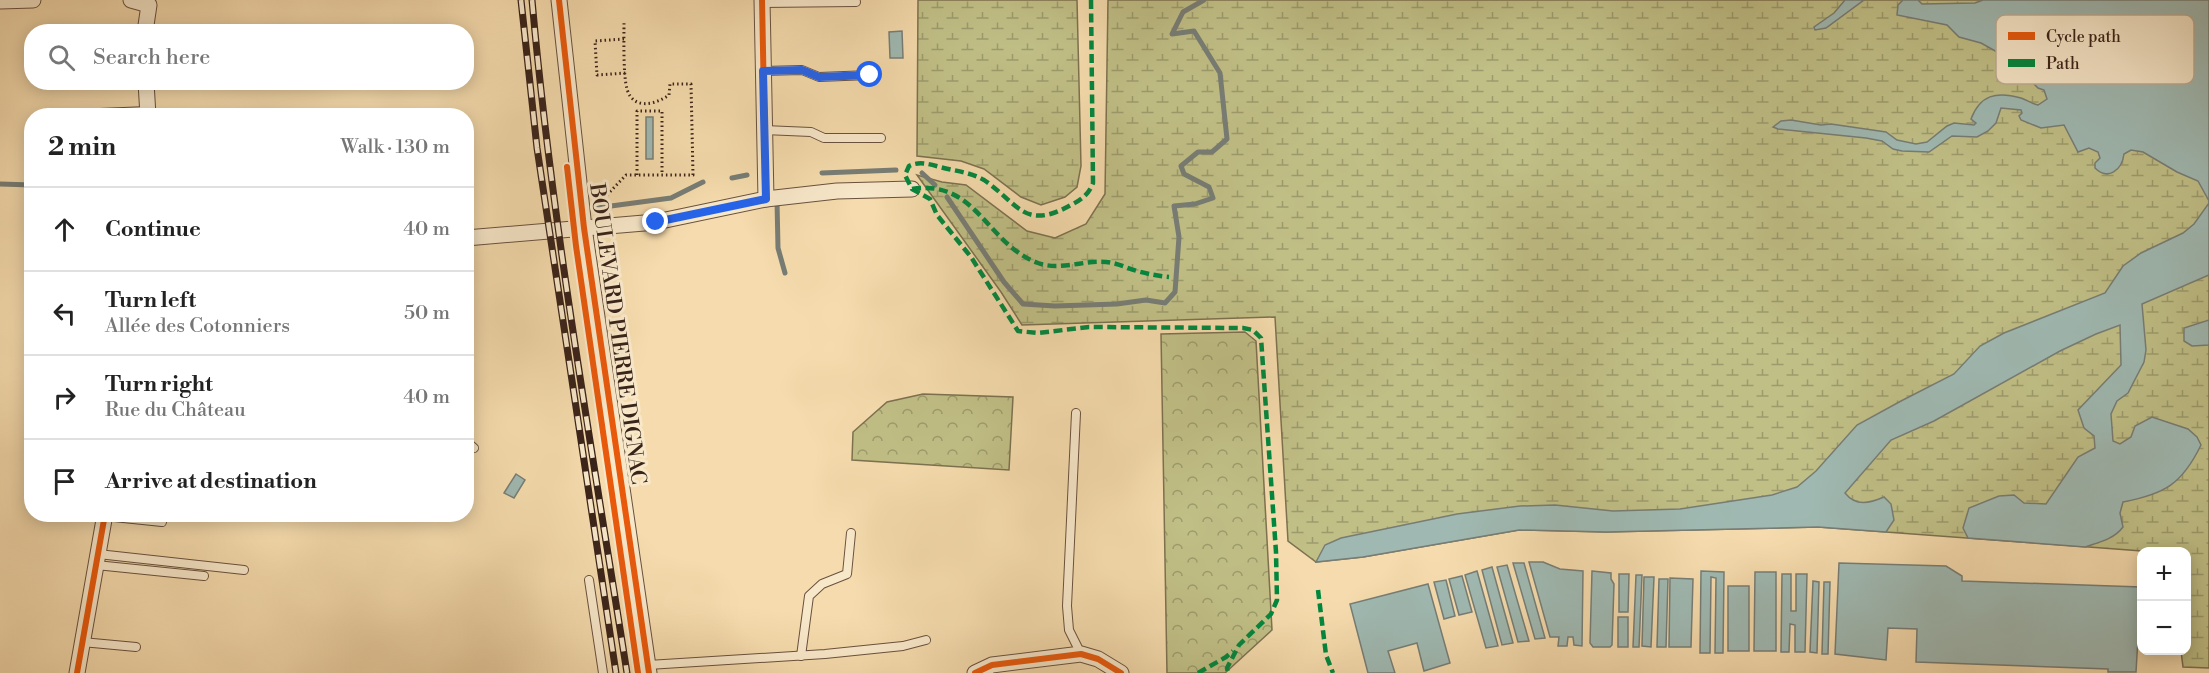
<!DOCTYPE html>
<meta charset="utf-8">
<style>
body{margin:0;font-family:"Libre Bodoni",serif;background:#f2f2f2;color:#222}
.controls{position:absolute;right:18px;bottom:18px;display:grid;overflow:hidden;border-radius:12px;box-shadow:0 3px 15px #0003}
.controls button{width:54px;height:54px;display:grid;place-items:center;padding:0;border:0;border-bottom:2px solid #e0e0e0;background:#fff;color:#222;font:30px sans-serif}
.stop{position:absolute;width:18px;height:18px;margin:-14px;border:4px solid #2563eb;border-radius:50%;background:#fff}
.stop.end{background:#2563eb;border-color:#fff;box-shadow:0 2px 6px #0008}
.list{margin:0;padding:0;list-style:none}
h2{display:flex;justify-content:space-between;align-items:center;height:78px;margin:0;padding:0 24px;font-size:26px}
h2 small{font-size:20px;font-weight:400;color:#767676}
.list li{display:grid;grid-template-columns:39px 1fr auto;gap:18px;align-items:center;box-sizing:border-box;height:84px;padding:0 24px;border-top:2px solid #e0e0e0}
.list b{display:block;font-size:22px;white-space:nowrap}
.list p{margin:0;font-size:20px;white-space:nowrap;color:#767676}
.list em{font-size:20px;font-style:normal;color:#767676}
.icon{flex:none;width:33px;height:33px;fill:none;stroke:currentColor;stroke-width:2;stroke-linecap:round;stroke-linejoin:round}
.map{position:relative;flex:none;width:2209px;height:673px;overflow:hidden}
.search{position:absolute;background:#fff;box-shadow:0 3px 15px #0003;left:24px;top:24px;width:450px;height:66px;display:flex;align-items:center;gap:15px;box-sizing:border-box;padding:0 21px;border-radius:24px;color:#767676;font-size:22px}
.panel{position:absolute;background:#fff;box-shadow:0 3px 15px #0003;left:24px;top:108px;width:450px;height:414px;border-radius:24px}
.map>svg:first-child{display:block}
.forest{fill:url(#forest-crowns);stroke:#7d7150;stroke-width:1.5}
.wetland{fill:url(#wetland-marsh);stroke:#7d7150;stroke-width:1.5}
.water{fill:#9fb9b2;stroke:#777d75;stroke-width:1.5}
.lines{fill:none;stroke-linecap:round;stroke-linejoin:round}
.stream{stroke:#777d75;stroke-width:5}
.lane-casing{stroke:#69513e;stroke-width:10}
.street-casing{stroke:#69513e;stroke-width:17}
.path{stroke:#3a2319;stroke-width:3;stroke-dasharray:1.5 3;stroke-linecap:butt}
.lane{stroke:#f8e8ca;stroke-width:8}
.street{stroke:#f8e8ca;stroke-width:15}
.rail-casing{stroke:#3a2319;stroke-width:7}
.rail{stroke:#f8e8ca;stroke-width:4.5;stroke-dasharray:14;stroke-linecap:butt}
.quiet{stroke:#00873e;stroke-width:4.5;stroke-dasharray:9 4.5;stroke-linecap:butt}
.cycleway-casing{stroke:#f8e8ca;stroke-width:10}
.cycleway{stroke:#e8590c;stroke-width:6}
.route{stroke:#2563eb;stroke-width:8}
.labels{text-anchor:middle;stroke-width:6;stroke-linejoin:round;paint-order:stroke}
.street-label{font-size:21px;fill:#3a2319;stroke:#f8e8ca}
.key{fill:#f8e8ca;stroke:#bfad95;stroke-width:1.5}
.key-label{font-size:16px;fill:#3a2319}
</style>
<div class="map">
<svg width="2209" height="673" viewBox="0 0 2209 673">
<defs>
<pattern id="forest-crowns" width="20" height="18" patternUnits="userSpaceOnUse" patternTransform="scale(1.5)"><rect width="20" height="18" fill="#c0bf86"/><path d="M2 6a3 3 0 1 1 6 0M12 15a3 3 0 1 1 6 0" fill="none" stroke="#9d9b6d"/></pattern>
<pattern id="wetland-marsh" width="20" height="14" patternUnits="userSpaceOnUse" patternTransform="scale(1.5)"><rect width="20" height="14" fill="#c0bf86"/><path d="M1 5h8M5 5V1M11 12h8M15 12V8" fill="none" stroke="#9d9b6d"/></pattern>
</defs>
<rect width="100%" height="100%" fill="#f5dbad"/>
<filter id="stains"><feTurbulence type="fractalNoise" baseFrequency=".00333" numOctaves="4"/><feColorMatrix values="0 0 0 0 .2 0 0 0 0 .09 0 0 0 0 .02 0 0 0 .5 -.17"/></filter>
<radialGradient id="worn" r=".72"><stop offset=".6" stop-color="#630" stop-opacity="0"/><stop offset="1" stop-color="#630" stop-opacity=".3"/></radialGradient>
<g class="forest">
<path d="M1245,332L1256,341L1272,630L1225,673H1167L1161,334Z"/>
<path d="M923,394L1013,397L1009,470L852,460L853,432L887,402Z"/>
</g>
<g class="wetland">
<path d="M918,0H1077L1081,166L1077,187L1065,197L1041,205L1021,197L984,169L961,161L917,156Z"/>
<path d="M1108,0H2209V668L2183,667L2181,651L2186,650V552L2142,551L1818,527L1606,532L1519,530L1363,557L1316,562L1288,541L1275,317L1022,325L1001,292L917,175L942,182L966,185L1027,231L1055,238L1086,224L1105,194Z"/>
</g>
<g class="water">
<path d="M1845,0H1864L1826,28L1815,30L1814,27L1834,13Z"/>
<path d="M1903,0H1918L1922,4L1975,3L1983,0H2209V201L2198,181L2177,172L2143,152L2131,150L2124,154C2122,170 2108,181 2095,168V163L2100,158L2098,152L2089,148L2078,152L2064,125L2041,128L2021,120L2019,116L2022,113L2021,110L2001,108L1996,123L1988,131L1977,137L1952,136L1929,152L1902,151L1893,149L1882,141L1866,138L1778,129L1773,127L1781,121L1791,120L1821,125L1831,124L1886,132L1897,140L1916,144L1927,142L1947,126L1954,123L1974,125L1976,123L1971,119C1980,95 1996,91 2021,98C2027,100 2032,104 2038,105L2047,99L2044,90L2038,88L2033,83L2032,74L2022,63L2006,57L1981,43L1959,37L1947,25L1897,15L1898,5Z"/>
<path d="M902,31L903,58H890L889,32Z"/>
<rect x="646" y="117" width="7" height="42"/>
<path d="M2209,203V275L2142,304L2146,350L2144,362L2128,393L2117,401L2111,414L2113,441L2120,444L2131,437L2135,426L2152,417L2188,429L2197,437L2201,445C2182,484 2165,494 2123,502L2120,513L2123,527C2114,539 2100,542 2085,547L1968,538L1963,528L1969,508L1999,496L2014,495L2024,503L2046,504L2078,457L2095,448L2094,436L2084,428L2078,410L2121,365L2120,325L2096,334L2060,351L1934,421L1891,440L1845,493C1856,507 1870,503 1884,497L1891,504L1894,520L1886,532L1818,527L1606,532L1519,530L1363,557L1316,562L1325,545L1341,538L1457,514L1520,506L1555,505L1613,511L1680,509L1772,495L1797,487L1816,471L1857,425L1901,401L1954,374L1980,346L2004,333L2105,293L2123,266L2141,253L2183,233L2194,224Z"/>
<path d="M2209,320V345L2192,346L2184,341V328Z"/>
<path d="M516,474L525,480L514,498L504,493Z"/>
<path d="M1543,562L1560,569L1583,571L1582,646L1574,645L1573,637H1568L1567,646H1558L1559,637H1550L1529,562Z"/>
<path d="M1513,563H1524L1545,638L1535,639Z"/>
<path d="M1839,563L1946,566L1962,576V581L2141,587L2136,672H2108V669L1916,662L1917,629L1888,628L1886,660L1835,654Z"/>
<path d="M1507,565L1529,641L1518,642L1497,567Z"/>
<path d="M1492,567L1513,643L1502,645L1482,570Z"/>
<path d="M1477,571L1498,646L1486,648L1465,575Z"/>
<path d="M1592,571L1611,573V579L1614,584L1612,645L1610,647H1593L1590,643Z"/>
<path d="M1701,571L1724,572L1723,653H1715L1716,578L1711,577L1710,653H1700Z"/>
<path d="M1755,572H1776V651H1754Z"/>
<path d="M1619,574H1629L1628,612H1619Z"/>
<path d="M1782,574H1791V611H1796V574H1807L1805,652H1795V625L1790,624L1789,652H1781Z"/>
<path d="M1636,575H1642L1639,647H1633Z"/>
<path d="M1462,576L1472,612L1459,615L1449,579Z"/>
<path d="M1644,577H1654L1651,647L1642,646Z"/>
<path d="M1670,578L1693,579L1691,647H1669Z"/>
<path d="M1659,579H1668L1666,647H1657Z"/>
<path d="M1446,580L1455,616L1444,619L1434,582Z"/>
<path d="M1813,581L1819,582L1817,653L1810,652Z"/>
<path d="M1824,582H1830L1828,654H1822Z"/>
<path d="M1428,584L1450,663L1424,671L1417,643L1388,651L1395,673H1368L1350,604Z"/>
<rect x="1728" y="586" width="21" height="65"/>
<rect x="1618" y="617" width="10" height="30"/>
</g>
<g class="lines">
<g class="stream">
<path d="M822,173L896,170"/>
<path d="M922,173L935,185"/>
<path d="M732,178L747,175"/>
<path d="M0,184L32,185"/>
<path d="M947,197L1004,282L1023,304L1055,306L1117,304L1146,300L1165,303L1175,292L1179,237L1174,206L1195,204L1213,198L1209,187L1184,174L1181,166L1198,152H1212L1227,139L1220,73L1194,31L1172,34L1183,12L1204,0"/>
<path d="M777,201L778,248L785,273"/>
<path d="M596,208L671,198L703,182"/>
</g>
<defs>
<g id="lane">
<path d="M762,3L856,2"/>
<path d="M763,71L802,70L819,77L870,75"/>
<path d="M75,114L148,111"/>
<path d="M764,130L811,132L824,138H881"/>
<path d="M1076,413L1067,606L1069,630L1081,654"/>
<path d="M466,441L474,448"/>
<path d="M187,514L205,517"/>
<path d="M104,516L162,522"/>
<path d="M98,554L244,570"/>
<path d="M96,565L204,576"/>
<path d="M589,580L603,673"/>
<path d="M82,642L136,647"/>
<path d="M801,656L809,596L822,584L847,574L851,533"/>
<path d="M648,665L825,654L903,646L926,640"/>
</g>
<g id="street">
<path d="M131,0L149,5L145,32"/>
<path d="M559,0L584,228L649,673"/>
<path d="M762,0L766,199"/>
<path d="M0,1L33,0"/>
<path d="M146,82L148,116"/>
<path d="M466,238L656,222L766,199L837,191L912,189"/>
<path d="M77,673L105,514"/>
<path d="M975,673L992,665L1081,654L1098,659L1121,673"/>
</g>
</defs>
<use href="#lane" class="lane-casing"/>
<use href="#street" class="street-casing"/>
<g class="path">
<path d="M624,39L595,41L597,75L626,73"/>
<path d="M637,175V111H662V175"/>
<path d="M607,195L626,175H693L691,84H670L669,95C655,105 633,110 627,89C623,75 624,38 624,23"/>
</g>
<use href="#lane" class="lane"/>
<use href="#street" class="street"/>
<defs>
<g id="rail">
<path d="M521,0L537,148L616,673"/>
<path d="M532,0C552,226 592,449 627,673"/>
</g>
</defs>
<use href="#rail" class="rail-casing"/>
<use href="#rail" class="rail"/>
<g class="quiet">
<path d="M1091,0L1093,183C1089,194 1081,200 1071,205C1024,231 1019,204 984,180C970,172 955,171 940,167C929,164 919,161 909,166L905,175L912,189L930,199L937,215L971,257L1018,331L1038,333L1089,327L1243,328L1253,330L1261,338L1276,552L1277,600L1271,614L1239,645L1227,668L1228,673"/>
<path d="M912,189C977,179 986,244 1038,263C1059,271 1084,260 1106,262C1117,263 1127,268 1137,271C1148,274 1158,276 1169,277"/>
<path d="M1318,590L1326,655L1333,673"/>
<path d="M1198,673L1226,657L1233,651"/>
</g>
<defs>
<g id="cycleway">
<path d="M559,0L584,228L649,673"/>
<path d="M762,0L766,199"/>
<path d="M567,167L576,246L638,673"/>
<path d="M77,673L105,514"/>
<path d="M975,673L992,665L1081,654L1098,659L1121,673"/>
</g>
</defs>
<use href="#cycleway" class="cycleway-casing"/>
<use href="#cycleway" class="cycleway"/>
</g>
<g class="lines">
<path class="route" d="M656,222L766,199L763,71L802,70L819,77L870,75"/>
</g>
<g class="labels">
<g class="street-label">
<text transform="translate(618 334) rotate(82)" y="7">BOULEVARD PIERRE DIGNAC</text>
</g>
</g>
<rect x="1996" y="15" width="198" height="69" rx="9" class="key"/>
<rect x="2008" y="32" width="27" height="8" fill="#e8590c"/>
<rect x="2008" y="59" width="27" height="8" fill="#00873e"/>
<g class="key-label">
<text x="2046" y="42">Cycle path</text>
<text x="2046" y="69">Path</text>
</g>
<rect width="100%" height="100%" filter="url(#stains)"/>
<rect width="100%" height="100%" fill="url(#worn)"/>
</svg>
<div class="controls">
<button>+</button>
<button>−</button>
</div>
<div class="stop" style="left:870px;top:75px"></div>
<div class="stop end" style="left:656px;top:222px"></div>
<div class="search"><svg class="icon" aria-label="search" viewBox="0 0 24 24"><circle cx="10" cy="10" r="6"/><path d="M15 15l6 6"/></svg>Search here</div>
<section class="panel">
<h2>2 min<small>Walk · 130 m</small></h2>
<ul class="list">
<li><svg class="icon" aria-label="ahead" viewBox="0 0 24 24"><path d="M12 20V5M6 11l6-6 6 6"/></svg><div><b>Continue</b></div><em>40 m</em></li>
<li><svg class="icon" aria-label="left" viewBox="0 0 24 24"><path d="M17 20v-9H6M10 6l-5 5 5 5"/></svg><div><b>Turn left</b><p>Allée des Cotonniers</p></div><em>50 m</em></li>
<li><svg class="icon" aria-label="right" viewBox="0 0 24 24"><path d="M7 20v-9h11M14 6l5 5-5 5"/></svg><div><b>Turn right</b><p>Rue du Château</p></div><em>40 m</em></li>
<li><svg class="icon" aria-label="arrive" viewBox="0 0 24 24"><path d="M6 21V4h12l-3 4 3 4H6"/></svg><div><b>Arrive at destination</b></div></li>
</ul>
</section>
</div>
